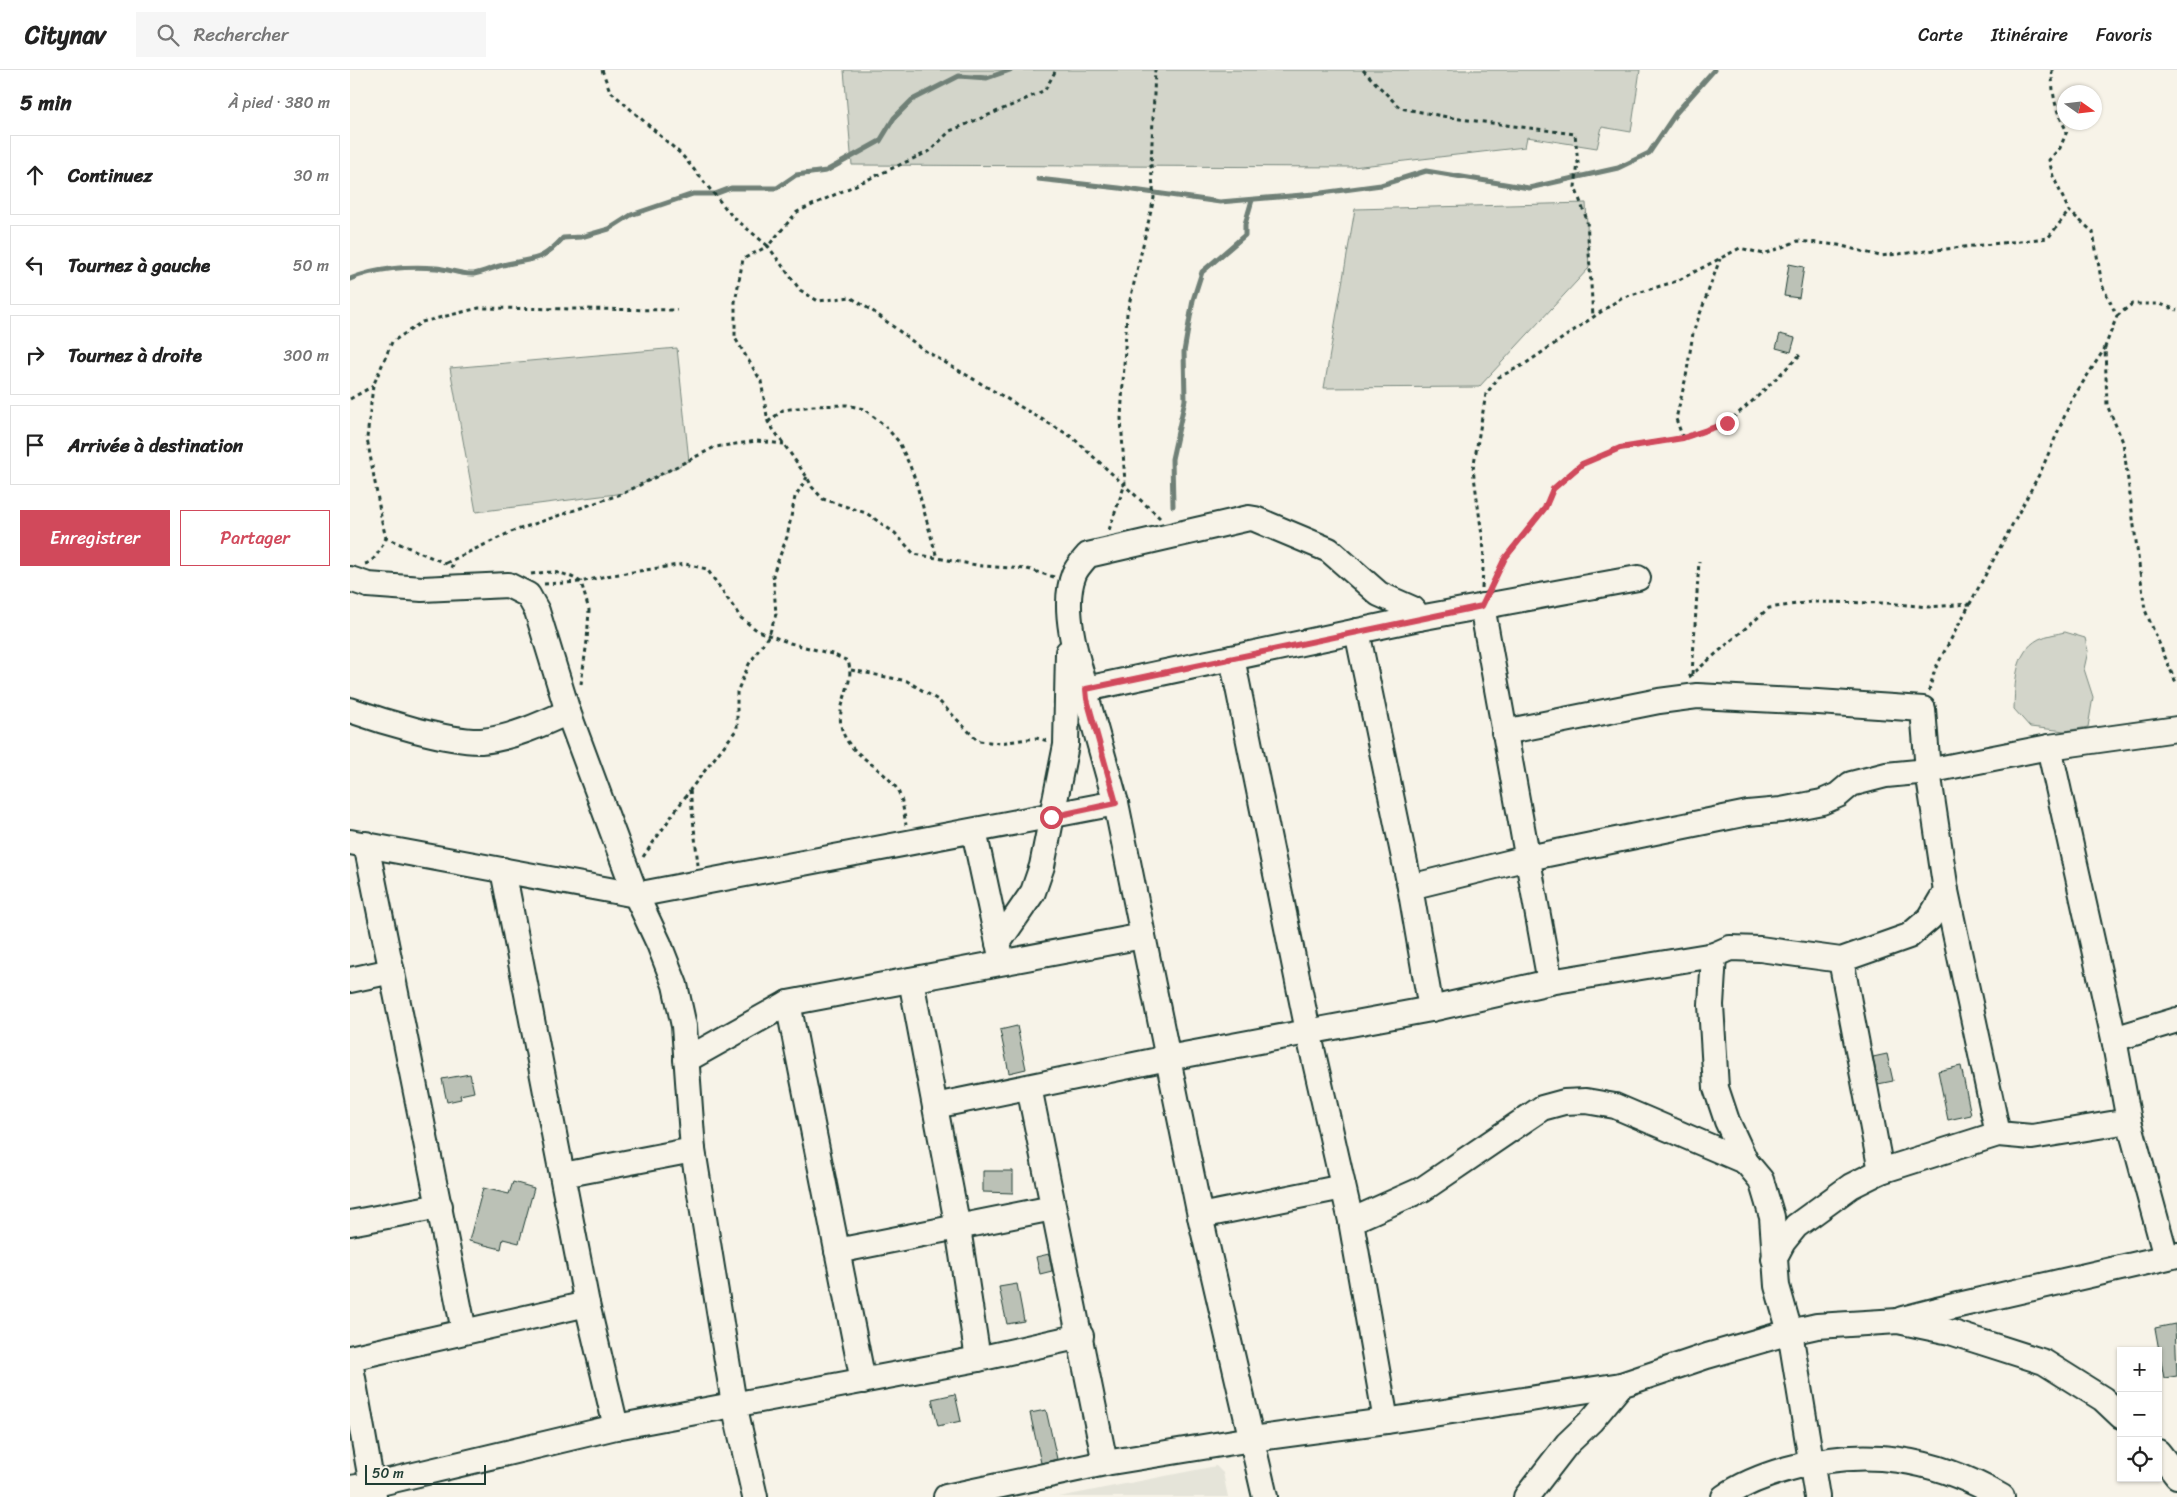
<!DOCTYPE html>
<html lang="fr">
<meta charset="utf-8">
<style>
body{margin:0;font-family:Sriracha,sans-serif;background:#f6f6f6;color:#222}
.controls{position:absolute;right:15px;bottom:15px;display:grid;overflow:hidden;border-radius:0px;box-shadow:0 1px 4px #0004}
.controls button{width:45px;height:45px;display:grid;place-items:center;padding:0;border:0;border-bottom:1px solid #e0e0e0;background:#fff;color:#222;font:25px sans-serif}
.compass{position:absolute;left:1707px;top:15px;width:45px;height:45px;border-radius:50%;background:#fff;box-shadow:0 1px 4px #0004;rotate:104deg}
.scale{position:absolute;left:15px;bottom:12px;width:121px;box-sizing:border-box;padding-left:5px;border:2px solid #1f3d34;border-top:0;font-size:14px;line-height:18px;white-space:nowrap;color:#1f3d34;-webkit-text-stroke:4px #f7f3e8;paint-order:stroke}
.stop{position:absolute;width:15px;height:15px;margin:-11px;border:4px solid #d1495b;border-radius:50%;background:#fff}
.stop.end{background:#d1495b;border-color:#fff;box-shadow:0 1px 5px #0008}
.list{margin:0;padding:0;list-style:none}
h2{display:flex;justify-content:space-between;align-items:center;height:65px;margin:0;padding:0 20px;font-size:21px}
h2 small{font-size:16px;font-weight:400;color:#767676}
.list li{display:grid;grid-template-columns:32px 1fr auto;gap:15px;align-items:center;box-sizing:border-box;height:80px;margin:0 10px 10px;padding:0 10px;border:1px solid #e0e0e0;border-radius:0px}
.list b{display:block;font-size:19px;white-space:nowrap}
.list em{font-size:16px;font-style:normal;color:#767676}
.actions{display:flex;gap:10px;padding:15px 20px}
.actions a{flex:1;padding:11px 0;border:1px solid #d1495b;border-radius:0px;text-align:center;font-size:18px;color:#d1495b}
.actions .main{background:#d1495b;color:#fff}
.icon{flex:none;width:28px;height:28px;fill:none;stroke:currentColor;stroke-width:2;stroke-linecap:round;stroke-linejoin:round}
.map{position:relative;flex:none;width:1827px;height:1427px;overflow:hidden}
header{display:flex;align-items:center;gap:30px;box-sizing:border-box;height:70px;padding:0 25px;background:#fff;border-bottom:1px solid #e0e0e0}
header strong{font-size:24px}
nav{display:flex;gap:28px;margin-inline-start:auto;font-size:18px}
.search{width:350px;height:45px;background:#f6f6f6;display:flex;align-items:center;gap:12px;box-sizing:border-box;padding:0 18px;border-radius:0px;color:#767676;font-size:19px}
main{display:flex}
aside{flex:1;background:#fff}
.map>svg:first-child{display:block}
.built{fill:#e5e4d9}
.green{fill:#d3d5ca;stroke:#79897f}
.lines{fill:none;stroke-linecap:round;stroke-linejoin:round}
.stream{stroke:#6f8077;stroke-width:5}
.building{fill:#bbc1b6;stroke:#1f3d34}
.minor-casing{stroke:#1f3d34;stroke-width:28}
.path{stroke:#1f3d34;stroke-width:3;stroke-dasharray:4 4;stroke-linecap:butt}
.minor{stroke:#f7f3e8;stroke-width:24}
.route{stroke:#d1495b;stroke-width:6}
</style>
<header>
<strong>Citynav</strong>
<div class="search"><svg class="icon" aria-label="search" viewBox="0 0 24 24"><circle cx="10" cy="10" r="6"/><path d="M15 15l6 6"/></svg>Rechercher</div>
<nav><a>Carte</a><a>Itinéraire</a><a>Favoris</a></nav>
</header>
<main>
<aside>
<h2>5 min<small>À pied · 380 m</small></h2>
<ul class="list">
<li><svg class="icon" aria-label="ahead" viewBox="0 0 24 24"><path d="M12 20V5M6 11l6-6 6 6"/></svg><div><b>Continuez</b></div><em>30 m</em></li>
<li><svg class="icon" aria-label="left" viewBox="0 0 24 24"><path d="M17 20v-9H6M10 6l-5 5 5 5"/></svg><div><b>Tournez à gauche</b></div><em>50 m</em></li>
<li><svg class="icon" aria-label="right" viewBox="0 0 24 24"><path d="M7 20v-9h11M14 6l5 5-5 5"/></svg><div><b>Tournez à droite</b></div><em>300 m</em></li>
<li><svg class="icon" aria-label="arrive" viewBox="0 0 24 24"><path d="M6 21V4h12l-3 4 3 4H6"/></svg><div><b>Arrivée à destination</b></div></li>
</ul>
<div class="actions"><a class="main">Enregistrer</a><a>Partager</a></div>
</aside>
<div class="map">
<svg width="1827" height="1427" viewBox="0 0 1827 1427">
<rect width="100%" height="100%" fill="#f7f3e8"/>
<filter id="ink" filterUnits="userSpaceOnUse"><feTurbulence type="fractalNoise" baseFrequency=".02" numOctaves="2"/><feDisplacementMap in="SourceGraphic" scale="10" xChannelSelector="R" yChannelSelector="G"/><feConvolveMatrix kernelMatrix="1 2 1 2 8 2 1 2 1" color-interpolation-filters="sRGB"/></filter>
<g filter="url(#ink)">
<path class="built" d="M866,1396L873,1403L878,1427H709Z"/>
<g class="green">
<path d="M494,0H1290L1281,62L1252,57L1247,78L1177,67L1175,77L1003,97L502,95Z"/>
<path d="M1236,133L1239,198L1129,317L974,318L1005,139Z"/>
<path d="M327,278L339,391L274,423L126,442L100,298Z"/>
<path d="M1715,562L1735,568L1738,581L1734,599L1743,627L1738,657L1715,661L1680,657L1664,639C1665,615 1664,582 1689,569C1697,565 1707,564 1715,562Z"/>
</g>
<g class="lines">
<g class="stream">
<path d="M688,109L769,118L870,132L964,124L1031,115L1076,101L1179,118L1268,98L1299,83L1326,43L1364,0"/>
<path d="M0,209C25,198 59,196 86,198C98,199 112,205 124,204C134,202 144,197 153,195C184,187 189,194 213,168L231,167L259,159L281,145L343,124H365L381,118H427L446,105L476,101L530,71L544,48L562,30L609,6L637,8L660,0"/>
<path d="M823,436L822,389L835,330L834,282L843,230L852,202L895,165V154L902,130"/>
</g>
</g>
<g class="building">
<path d="M1439,194L1454,197L1449,228L1434,226Z"/>
<path d="M1430,264L1445,268L1441,282L1426,278Z"/>
<path d="M667,956L676,999L659,1003L650,960Z"/>
<path d="M1537,984L1543,1011L1528,1014L1523,987Z"/>
<path d="M1611,996L1621,1045L1598,1050L1588,1001Z"/>
<path d="M120,1004L124,1022L110,1025L111,1029L97,1032L92,1009Z"/>
<path d="M633,1101H663V1123L633,1122Z"/>
<path d="M163,1112L184,1118L169,1173L153,1169L151,1179L119,1171L133,1118L159,1124Z"/>
<path d="M699,1184L702,1201L690,1204L686,1187Z"/>
<path d="M667,1214L674,1251L657,1254L649,1217Z"/>
<path d="M1825,1254L1827,1306L1814,1308L1805,1258Z"/>
<path d="M605,1324L611,1351L588,1356L582,1329Z"/>
<path d="M696,1340L707,1389L691,1393L680,1343Z"/>
</g>
<g class="lines">
<defs>
<g id="minor">
<path d="M0,509L18,515L72,519L158,515L178,525L187,541L218,642L286,825L309,874L325,915L334,956L343,1080L384,1334L405,1427"/>
<path d="M1132,536L1200,912"/>
<path d="M1007,561L1060,817L1081,939"/>
<path d="M882,588L958,961L1001,1151L1036,1351"/>
<path d="M736,619C726,587 711,536 724,504C727,497 733,491 738,485L899,448L905,449L979,480L1029,524L1063,539L1069,548"/>
<path d="M0,640C31,651 99,672 131,671C159,669 192,654 218,642"/>
<path d="M1154,662L1309,631L1347,626L1468,632L1573,639L1578,701L1596,821L1648,1064"/>
<path d="M1699,677L1764,969L1779,1051L1816,1187"/>
<path d="M624,761L650,882"/>
<path d="M0,772L286,825L766,733"/>
<path d="M16,774L114,1261"/>
<path d="M153,800L237,1234L266,1357"/>
<path d="M1060,817L1178,788L1398,743L1431,740L1472,732L1488,725L1501,714L1536,705L1578,701L1699,677L1827,659"/>
<path d="M648,873L683,822L692,796L716,675L718,582"/>
<path d="M1364,885L1361,935L1366,1018L1377,1051L1396,1092L1411,1110L1422,1147L1427,1216L1440,1262L1467,1427"/>
<path d="M1491,890L1531,1101"/>
<path d="M0,910L42,901"/>
<path d="M561,910L608,1158L628,1289"/>
<path d="M438,933L513,1311"/>
<path d="M1764,969L1827,950"/>
<path d="M336,990L438,933L793,866"/>
<path d="M679,1017L755,1393"/>
<path d="M585,1036L818,988L1081,939L1200,912L1364,885L1380,878L1410,879L1491,890L1559,866L1580,848L1596,821"/>
<path d="M213,1105L343,1080"/>
<path d="M850,1146L993,1117"/>
<path d="M1001,1151L1073,1119L1192,1038L1214,1032L1236,1031L1265,1036L1396,1092"/>
<path d="M0,1153L90,1136"/>
<path d="M487,1181L703,1138"/>
<path d="M1424,1189L1433,1172L1446,1156L1501,1116L1531,1101L1648,1064L1682,1067L1779,1051"/>
<path d="M1552,1249L1587,1240L1827,1185"/>
<path d="M0,1288L237,1234"/>
<path d="M0,1291L24,1427"/>
<path d="M1808,1382L1827,1406"/>
<path d="M0,1418L22,1415L266,1357L628,1289L731,1266"/>
<path d="M596,1427L755,1393L902,1369L1036,1351L1271,1315"/>
<path d="M915,1427L850,1146L766,733L737,629L736,619L1069,548L1288,508"/>
<path d="M1176,1427L1217,1374L1241,1351L1271,1315L1357,1286L1440,1262L1467,1256L1548,1251L1600,1262L1694,1292L1753,1329L1771,1346"/>
<path d="M1374,1427C1392,1414 1416,1405 1437,1399C1514,1377 1583,1387 1652,1427"/>
</g>
</defs>
<use href="#minor" class="minor-casing"/>
<g class="path">
<path d="M252,0L260,21L332,85L382,146L418,176L447,142L580,81L600,61L665,34L695,20L706,0"/>
<path d="M1013,0L1050,38L1103,48L1225,64L1228,93L1225,117L1237,150L1243,247"/>
<path d="M1702,0C1702,23 1705,41 1717,61L1710,78L1699,90L1703,106L1719,141L1743,162L1752,215L1767,246L1755,277L1757,335L1773,372L1795,540L1827,615"/>
<path d="M1767,246L1782,234H1810L1827,240"/>
<path d="M0,329L23,316"/>
<path d="M418,352L433,340L463,336L497,335L514,339L534,355L549,372L560,396L566,412L587,488"/>
<path d="M1333,368L1326,349L1336,307L1343,263L1370,189"/>
<path d="M759,460L775,414L771,348L777,243L804,128L801,96L805,0"/>
<path d="M96,493L161,462L274,423L365,377L407,371L434,374"/>
<path d="M15,494C26,491 31,477 36,468"/>
<path d="M104,497L36,468L32,452L17,368L23,316L42,272L72,252L129,238L327,240"/>
<path d="M181,504C203,501 212,501 231,512L239,540L237,571L231,614"/>
<path d="M704,507L677,499L632,496L564,484L545,463L516,443L473,429L462,417L457,407L418,352L411,311L385,268V232L393,189L418,176L450,220L468,231L500,227L524,242L574,280L722,367L810,448"/>
<path d="M194,514L231,512L256,506L335,494L357,499L391,548L408,561L440,573L482,584L498,591C507,618 479,639 496,669C505,686 538,702 548,721C553,730 554,745 556,755"/>
<path d="M1142,515L1155,488L1195,438L1203,419L1232,394L1270,378L1333,368L1377,353L1407,327L1452,283"/>
<path d="M1132,518L1134,480L1123,399L1136,324L1149,307L1175,294L1271,228L1327,211L1390,178L1414,184L1448,171L1488,175L1530,186L1698,168L1719,141"/>
<path d="M501,600L557,611L588,630L628,671L650,673L686,668L698,671"/>
<path d="M1342,604L1349,491"/>
<path d="M1339,607L1419,538L1461,532L1537,533L1578,537L1620,534"/>
<path d="M1579,621L1585,599L1691,401L1721,331L1755,278"/>
<path d="M340,720L348,795"/>
<path d="M293,787L340,720L387,659V622L399,594L419,565L426,544L423,504L437,467L445,427L457,407"/>
</g>
<use href="#minor" class="minor"/>
</g>
</g>
<g class="lines" filter="url(#ink)">
<path class="route" d="M701,747L766,733L737,629L736,619L1132,536L1155,488L1195,438L1203,419L1232,394L1270,378L1333,368L1377,353"/>
</g>
</svg>
<div class="controls">
<button>+</button>
<button>−</button>
<button><svg class="icon" aria-label="locate" viewBox="0 0 24 24"><circle cx="12" cy="12" r="6"/><path d="M12 2v4M12 18v4M2 12h4M18 12h4"/></svg></button>
</div>
<svg class="compass" viewBox="-18 -18 36 36"><path d="M0-13l5 13h-10z" fill="#e53935"/><path d="M0 13l5-13h-10z" fill="#767676"/></svg>
<div class="scale">50 m</div>
<div class="stop" style="left:701px;top:747px"></div>
<div class="stop end" style="left:1377px;top:353px"></div>
</div>
</main>
